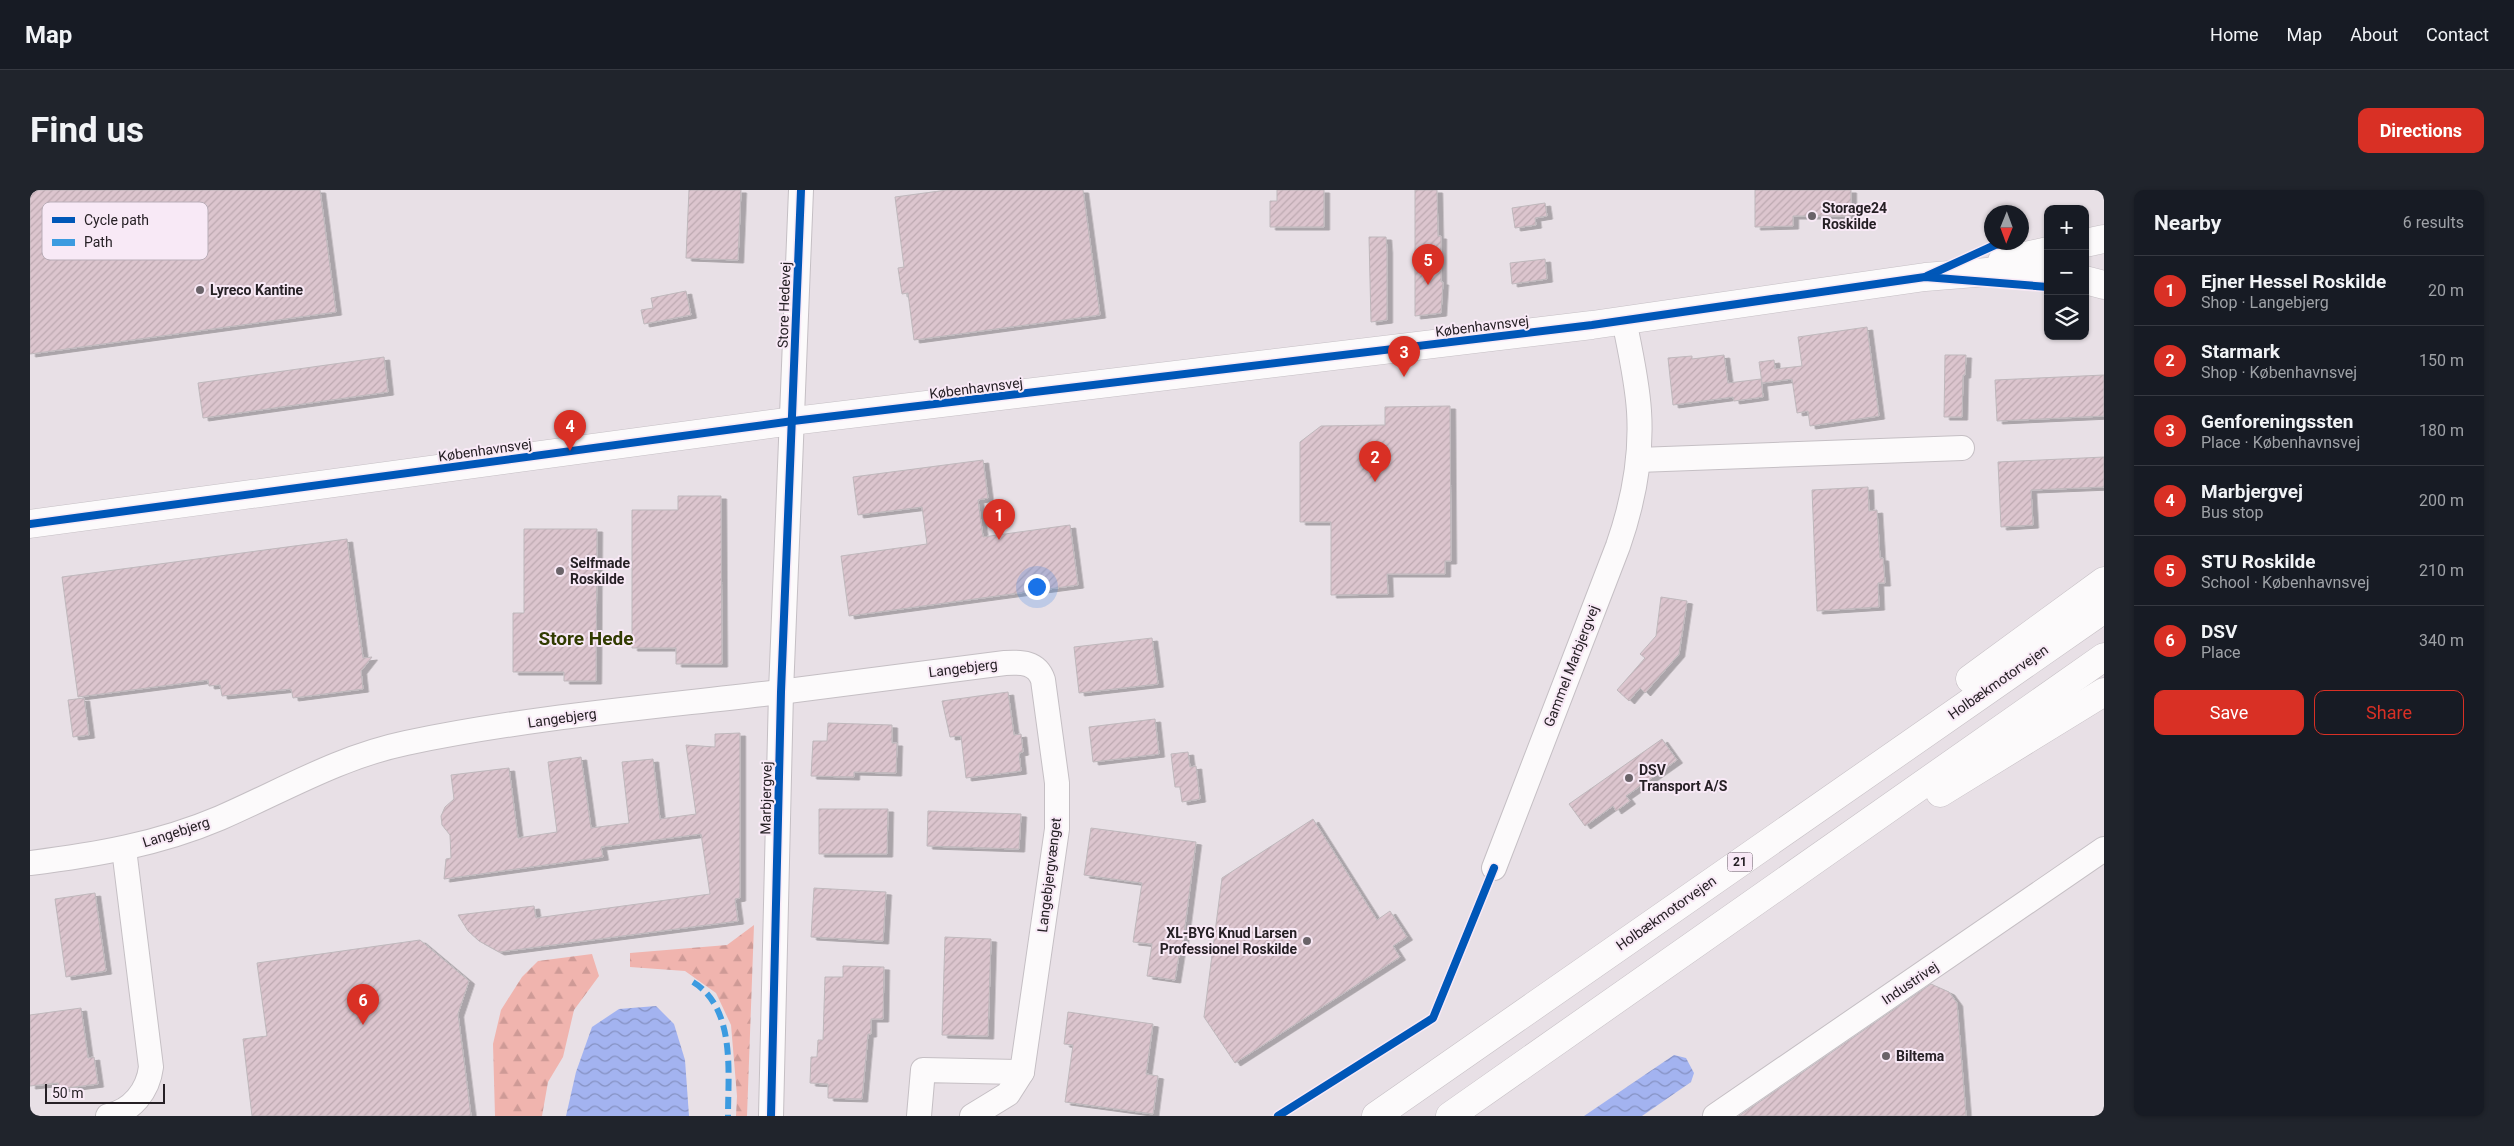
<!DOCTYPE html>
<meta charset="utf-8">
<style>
body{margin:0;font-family:Roboto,sans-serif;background:#20242c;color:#f1f3f6}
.controls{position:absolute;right:15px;top:15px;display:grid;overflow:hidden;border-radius:10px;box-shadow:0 1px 4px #0004}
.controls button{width:45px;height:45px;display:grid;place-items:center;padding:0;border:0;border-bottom:1px solid #363941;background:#171b24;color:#f1f3f6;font:25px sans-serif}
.compass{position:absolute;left:1954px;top:15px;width:45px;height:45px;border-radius:50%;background:#171b24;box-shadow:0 1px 4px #0004;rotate:181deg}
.scale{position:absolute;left:15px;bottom:12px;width:120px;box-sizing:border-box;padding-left:5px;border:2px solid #262025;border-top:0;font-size:14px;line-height:18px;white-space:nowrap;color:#262025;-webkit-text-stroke:4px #f8e9f6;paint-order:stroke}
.you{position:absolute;left:1006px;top:396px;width:18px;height:18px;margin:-12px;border:4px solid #fff;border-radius:50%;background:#1a73e8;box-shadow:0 0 0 8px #1a73e833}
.badge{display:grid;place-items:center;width:32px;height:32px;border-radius:50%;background:#d93025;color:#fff;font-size:16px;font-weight:700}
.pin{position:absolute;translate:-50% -41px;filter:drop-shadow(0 1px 2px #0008)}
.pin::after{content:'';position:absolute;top:26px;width:18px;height:15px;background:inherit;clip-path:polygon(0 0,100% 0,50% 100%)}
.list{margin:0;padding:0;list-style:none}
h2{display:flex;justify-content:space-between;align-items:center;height:65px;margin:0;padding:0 20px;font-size:21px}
h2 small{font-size:16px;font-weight:400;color:#9ea1a6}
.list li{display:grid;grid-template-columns:32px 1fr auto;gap:15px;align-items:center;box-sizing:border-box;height:70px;padding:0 20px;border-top:1px solid #363941}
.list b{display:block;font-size:19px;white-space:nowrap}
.list p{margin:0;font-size:16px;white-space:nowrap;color:#9ea1a6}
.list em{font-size:16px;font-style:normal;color:#9ea1a6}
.actions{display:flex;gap:10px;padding:15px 20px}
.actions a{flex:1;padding:11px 0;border:1px solid #d93025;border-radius:10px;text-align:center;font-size:18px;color:#d93025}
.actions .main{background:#d93025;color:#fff}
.icon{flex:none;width:28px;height:28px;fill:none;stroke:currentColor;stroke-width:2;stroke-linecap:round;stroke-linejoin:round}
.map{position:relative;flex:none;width:2074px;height:926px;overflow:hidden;border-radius:10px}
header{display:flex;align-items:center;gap:30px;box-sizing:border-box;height:70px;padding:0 25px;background:#171b24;border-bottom:1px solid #363941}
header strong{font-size:24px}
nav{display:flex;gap:28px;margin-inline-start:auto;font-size:18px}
.intro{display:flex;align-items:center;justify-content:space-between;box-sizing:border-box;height:120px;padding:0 30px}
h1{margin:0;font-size:35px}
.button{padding:12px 22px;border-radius:10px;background:#d93025;color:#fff;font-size:18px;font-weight:700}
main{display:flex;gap:30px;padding:0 30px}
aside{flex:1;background:#171b24;border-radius:10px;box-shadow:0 1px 4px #0004}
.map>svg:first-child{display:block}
.forest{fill:url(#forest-firs)}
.water{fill:url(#water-waves)}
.building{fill:url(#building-hatch);stroke:#bfb8bc;filter:url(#shadow)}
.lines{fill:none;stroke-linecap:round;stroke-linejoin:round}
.minor-casing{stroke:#c5bfc4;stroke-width:26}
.major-casing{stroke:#c5bfc4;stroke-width:29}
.highway-casing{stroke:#c5bfc4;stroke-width:29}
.minor{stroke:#fcfafb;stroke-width:24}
.major{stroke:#fcfafb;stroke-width:28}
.highway{stroke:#fcfafb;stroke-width:28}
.quiet{stroke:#3c9be0;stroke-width:6;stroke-dasharray:12 6;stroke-linecap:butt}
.cycleway-casing{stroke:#f8e9f6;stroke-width:11}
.cycleway{stroke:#0057b8;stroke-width:8}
.poi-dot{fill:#6a6369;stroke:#f8e9f6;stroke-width:2}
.labels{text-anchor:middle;stroke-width:4;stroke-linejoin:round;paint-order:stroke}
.shield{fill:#f8e9f6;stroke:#655c64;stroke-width:1}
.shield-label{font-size:12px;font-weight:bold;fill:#262025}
.poi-label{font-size:14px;font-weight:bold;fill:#262025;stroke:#f8e9f6;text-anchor:start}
.street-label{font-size:14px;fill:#262025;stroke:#f8e9f6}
.district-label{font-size:19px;font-weight:bold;fill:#313b00;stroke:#f8e9f6}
.key{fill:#f8e9f6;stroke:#b9adb7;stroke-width:1}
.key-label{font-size:14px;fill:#262025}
</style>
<header>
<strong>Map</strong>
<nav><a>Home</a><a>Map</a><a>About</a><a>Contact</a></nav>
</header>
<div class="intro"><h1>Find us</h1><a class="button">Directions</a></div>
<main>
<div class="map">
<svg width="2074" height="926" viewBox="0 0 2074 926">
<defs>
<pattern id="forest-firs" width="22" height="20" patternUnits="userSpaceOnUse" patternTransform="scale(1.25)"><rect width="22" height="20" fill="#f0b4ae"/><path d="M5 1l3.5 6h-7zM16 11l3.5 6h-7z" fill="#ce9a96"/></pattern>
<pattern id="water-waves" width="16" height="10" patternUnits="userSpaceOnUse" patternTransform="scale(1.25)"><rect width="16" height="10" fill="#a3b3f0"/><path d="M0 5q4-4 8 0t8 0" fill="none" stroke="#8591c2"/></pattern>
<pattern id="building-hatch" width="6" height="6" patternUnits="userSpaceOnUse" patternTransform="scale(1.25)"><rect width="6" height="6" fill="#dcc5ce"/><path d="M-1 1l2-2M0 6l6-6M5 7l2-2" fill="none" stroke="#bda9b1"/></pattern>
<filter id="shadow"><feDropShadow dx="5.5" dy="3" stdDeviation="0" flood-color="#0004"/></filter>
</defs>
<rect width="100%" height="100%" fill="#e8e0e6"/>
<g class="forest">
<path d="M724,735L717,926H706L707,906L701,835L686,803L655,781L600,777V763L697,755Z"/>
<path d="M562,764L569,786L544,820L533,867L518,892L512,926H465L463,854L471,820L492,787L508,771Z"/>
</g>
<g class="water">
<path d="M626,816L644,834L655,870L659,926H536L546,882L562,837L589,819Z"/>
<path d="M1644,865L1656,868L1664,883L1661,892L1612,926H1554Z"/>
</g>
<g class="building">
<path d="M0,0H290L306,122L0,164Z"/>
<path d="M659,0H711L708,70L656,68Z"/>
<path d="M917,0H1053L1070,125L884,150L878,103L872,104L868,78L874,77L865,7Z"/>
<path d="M1247,0H1294V37H1240V11H1247Z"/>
<path d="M1385,0H1407L1408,46H1411V92H1413L1411,123L1385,126Z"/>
<path d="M1725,0H1821V26H1763V36L1725,37Z"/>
<path d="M1515,13L1517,26L1505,28L1506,35L1485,38L1482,18Z"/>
<path d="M1339,47H1356L1357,60V130L1341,132Z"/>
<path d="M1515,69L1517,89L1482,94L1480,73Z"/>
<path d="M656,101L661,125L614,134L611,120L623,118L621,108Z"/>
<path d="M1837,137L1849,226L1780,236L1778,221L1767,223L1762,189L1732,193L1729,172L1744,170L1745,179L1772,176L1768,147Z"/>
<path d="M1694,165L1698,193L1731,189L1733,207L1704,211L1703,207L1643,215L1638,168L1662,166V169Z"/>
<path d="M1915,165H1936L1935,185H1933L1932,227H1914Z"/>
<path d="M354,167L358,202L173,228L168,193Z"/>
<path d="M2074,185V226L1967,231L1965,190Z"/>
<path d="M1420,216L1421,371H1415V384H1357L1358,404L1301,405V332H1270V252L1291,236L1355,235V217Z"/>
<path d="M2074,267V297L2001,300L2003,335L1971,337L1968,272Z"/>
<path d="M953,270L958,308L948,310L953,347L1040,335L1048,395L819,426L811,366L897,354L892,317L828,325L823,287Z"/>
<path d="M1838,297L1839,321L1847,320L1850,368H1853L1855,393H1848L1849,417L1787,421L1782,300Z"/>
<path d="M648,306H691L692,474H646V458H602V320H648Z"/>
<path d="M494,339H567L566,491H534V482H483V423H494Z"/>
<path d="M317,349L333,468L342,467L331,481L333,499L263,508L261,499L192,506L190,495L179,496L178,490L48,507L32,387Z"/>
<path d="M1631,407L1657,411L1649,464L1615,503L1610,498L1599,511L1587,500L1615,468L1610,464L1626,446Z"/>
<path d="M1122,448L1128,494L1049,503L1044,457Z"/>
<path d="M978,502L984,545L991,544L993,562L989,563L991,581L936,588L931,546L920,547L912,511Z"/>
<path d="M54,508L59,545L43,547L38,510Z"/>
<path d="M1125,529L1129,564L1063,572L1059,537Z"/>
<path d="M798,533L862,535V553H867L866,583L824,582V587L781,586L783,551H797Z"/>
<path d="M710,543V708L705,709L708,731L469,762L449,751L438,741L428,725L504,716L506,728L680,704L671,644L571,657L573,667L414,689L416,669L421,668L420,645L412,635L411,626L415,617L424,609L421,585L479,578L488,648L527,642L518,572L551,567L561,638L599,633L592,572L623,569L630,629L666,624L656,555L685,557V544Z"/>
<path d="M1632,549L1647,570L1596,606L1600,611L1586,621L1583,616L1555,636L1539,614Z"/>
<path d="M1158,562L1160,577L1166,576L1170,609L1152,612L1150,597H1145L1141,564Z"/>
<path d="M789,619H858L857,664H789Z"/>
<path d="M898,621L991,624L989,659L897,656Z"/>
<path d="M1283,629L1347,730L1360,721L1377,747L1363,756L1370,767L1205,873L1174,827L1192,688Z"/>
<path d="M1061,638L1166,652L1152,759H1150L1145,790L1117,786L1122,754L1103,752L1112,693L1054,685Z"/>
<path d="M784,698L856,702L853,751L781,747Z"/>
<path d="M65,703L76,781L36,787L25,709Z"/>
<path d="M915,747L961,749L958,846L912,845Z"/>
<path d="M390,750L439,791L428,824L441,926H222L213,849L237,846L227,773Z"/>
<path d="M813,776L854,777L853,829H841V844H838L832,909L798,908V894L780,893L781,867H787L788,850H793L795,787H813Z"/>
<path d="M1901,794L1919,802L1927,813L1936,926H1709Z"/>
<path d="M51,818L58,868L64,867L68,894L29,899L28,893L0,896V825Z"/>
<path d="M1038,822L1123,834L1116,884L1128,886L1123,924L1035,912L1043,855L1034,854Z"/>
</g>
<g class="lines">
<defs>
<g id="minor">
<path d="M1608,270L1932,258"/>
<path d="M0,673C65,665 129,654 190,628C252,601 309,567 376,553C499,527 625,517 750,502C825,493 900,482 975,473C991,472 1007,472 1013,490L1027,593V639L992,882L978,904L942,926"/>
<path d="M1464,678L1588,356C1603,313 1612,267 1609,221C1607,190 1600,160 1594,130"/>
<path d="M78,926C102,921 118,901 121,877L94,659"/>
<path d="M741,926L751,502L771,0"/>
<path d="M889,926L893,880L992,882"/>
<path d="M1685,926L2074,659"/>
</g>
<g id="major">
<path d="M2055,53L2074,49"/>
<path d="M1972,71L2018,61"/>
<path d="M2055,90L2074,95"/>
<path d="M0,334L763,231L1562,135L1895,87L1982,80L2018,83"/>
</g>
<g id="highway">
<path d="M1940,489L2074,391"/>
<path d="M1910,603L2074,502"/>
<path d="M1346,926L2074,419"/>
<path d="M1420,926L2074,467"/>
</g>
</defs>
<use href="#minor" class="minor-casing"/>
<use href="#major" class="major-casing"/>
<use href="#highway" class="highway-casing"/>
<use href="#minor" class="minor"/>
<use href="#major" class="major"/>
<use href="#highway" class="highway"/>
<path class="quiet" d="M663,792C706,818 698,883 698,926"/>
<defs>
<g id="cycleway">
<path d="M1897,86L1965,55L1977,52"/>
<path d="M0,334L763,231L1562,135L1895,87L2018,97"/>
<path d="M741,926L751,502L771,0"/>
<path d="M1248,926L1403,828L1464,678"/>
</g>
</defs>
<use href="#cycleway" class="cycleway-casing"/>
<use href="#cycleway" class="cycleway"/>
</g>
<g class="poi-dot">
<circle cx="1782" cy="26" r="5"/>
<circle cx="170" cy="100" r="5"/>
<circle cx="530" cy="381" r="5"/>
<circle cx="1599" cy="588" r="5"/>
<circle cx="1277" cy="751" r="5"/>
<circle cx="1856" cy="866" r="5"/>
</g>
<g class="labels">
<rect class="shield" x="1697.5" y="662.5" width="25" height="19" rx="4"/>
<g class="shield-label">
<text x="1710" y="676">21</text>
</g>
<g class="poi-label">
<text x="1792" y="23">Storage24<tspan x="1792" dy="16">Roskilde</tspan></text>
<text x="180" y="105">Lyreco Kantine</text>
<text x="540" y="378">Selfmade<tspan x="540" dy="16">Roskilde</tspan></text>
<text x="1609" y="585">DSV<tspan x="1609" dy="16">Transport A/S</tspan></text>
<text x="1267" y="748" text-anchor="end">XL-BYG Knud Larsen<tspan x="1267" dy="16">Professionel Roskilde</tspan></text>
<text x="1866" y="871">Biltema</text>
</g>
<g class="street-label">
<text transform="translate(754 115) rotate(-88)" y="5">Store Hedevej</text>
<text transform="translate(1452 136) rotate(-7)" y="5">Københavnsvej</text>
<text transform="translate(946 198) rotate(-7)" y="5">Københavnsvej</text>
<text transform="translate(455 260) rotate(-8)" y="5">Københavnsvej</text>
<text transform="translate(1541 476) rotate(-69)" y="5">Gammel Marbjergvej</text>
<text transform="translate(933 478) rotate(-7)" y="5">Langebjerg</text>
<text transform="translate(1968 492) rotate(-35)" y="5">Holbækmotorvejen</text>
<text transform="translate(532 528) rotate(-8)" y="5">Langebjerg</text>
<text transform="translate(736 608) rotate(-89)" y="5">Marbjergvej</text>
<text transform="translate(146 642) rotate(-18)" y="5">Langebjerg</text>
<text transform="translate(1019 685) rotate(-83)" y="5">Langebjergvænget</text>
<text transform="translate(1636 723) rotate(-35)" y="5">Holbækmotorvejen</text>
<text transform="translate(1880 793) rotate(-34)" y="5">Industrivej</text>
</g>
<g class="district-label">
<text x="556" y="455">Store Hede</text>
</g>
</g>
<rect x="12" y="12" width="166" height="58" rx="8" class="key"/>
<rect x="22" y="27" width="23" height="6" fill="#0057b8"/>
<rect x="22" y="49" width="23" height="7" fill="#3c9be0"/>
<g class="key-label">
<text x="54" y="35">Cycle path</text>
<text x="54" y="57">Path</text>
</g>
</svg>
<div class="controls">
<button>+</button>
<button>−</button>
<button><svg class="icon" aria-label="layers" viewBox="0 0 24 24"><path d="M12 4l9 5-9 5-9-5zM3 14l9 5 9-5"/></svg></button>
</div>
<svg class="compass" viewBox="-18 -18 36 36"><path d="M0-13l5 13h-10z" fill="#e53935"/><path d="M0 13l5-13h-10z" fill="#9ea1a6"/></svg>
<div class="scale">50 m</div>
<div class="you"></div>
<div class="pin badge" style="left:969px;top:350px">1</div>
<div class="pin badge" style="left:1345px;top:292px">2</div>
<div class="pin badge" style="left:1374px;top:187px">3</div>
<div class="pin badge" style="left:540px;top:261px">4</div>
<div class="pin badge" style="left:1398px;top:95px">5</div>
<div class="pin badge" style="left:333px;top:835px">6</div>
</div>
<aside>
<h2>Nearby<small>6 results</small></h2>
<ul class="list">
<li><span class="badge">1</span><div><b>Ejner Hessel Roskilde</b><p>Shop · Langebjerg</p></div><em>20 m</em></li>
<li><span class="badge">2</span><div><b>Starmark</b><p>Shop · Københavnsvej</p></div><em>150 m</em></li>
<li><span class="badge">3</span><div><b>Genforeningssten</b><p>Place · Københavnsvej</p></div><em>180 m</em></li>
<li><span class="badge">4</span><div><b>Marbjergvej</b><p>Bus stop</p></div><em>200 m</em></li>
<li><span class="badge">5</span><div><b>STU Roskilde</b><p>School · Københavnsvej</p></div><em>210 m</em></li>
<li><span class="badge">6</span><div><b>DSV</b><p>Place</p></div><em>340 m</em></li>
</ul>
<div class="actions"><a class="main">Save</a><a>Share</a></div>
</aside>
</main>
